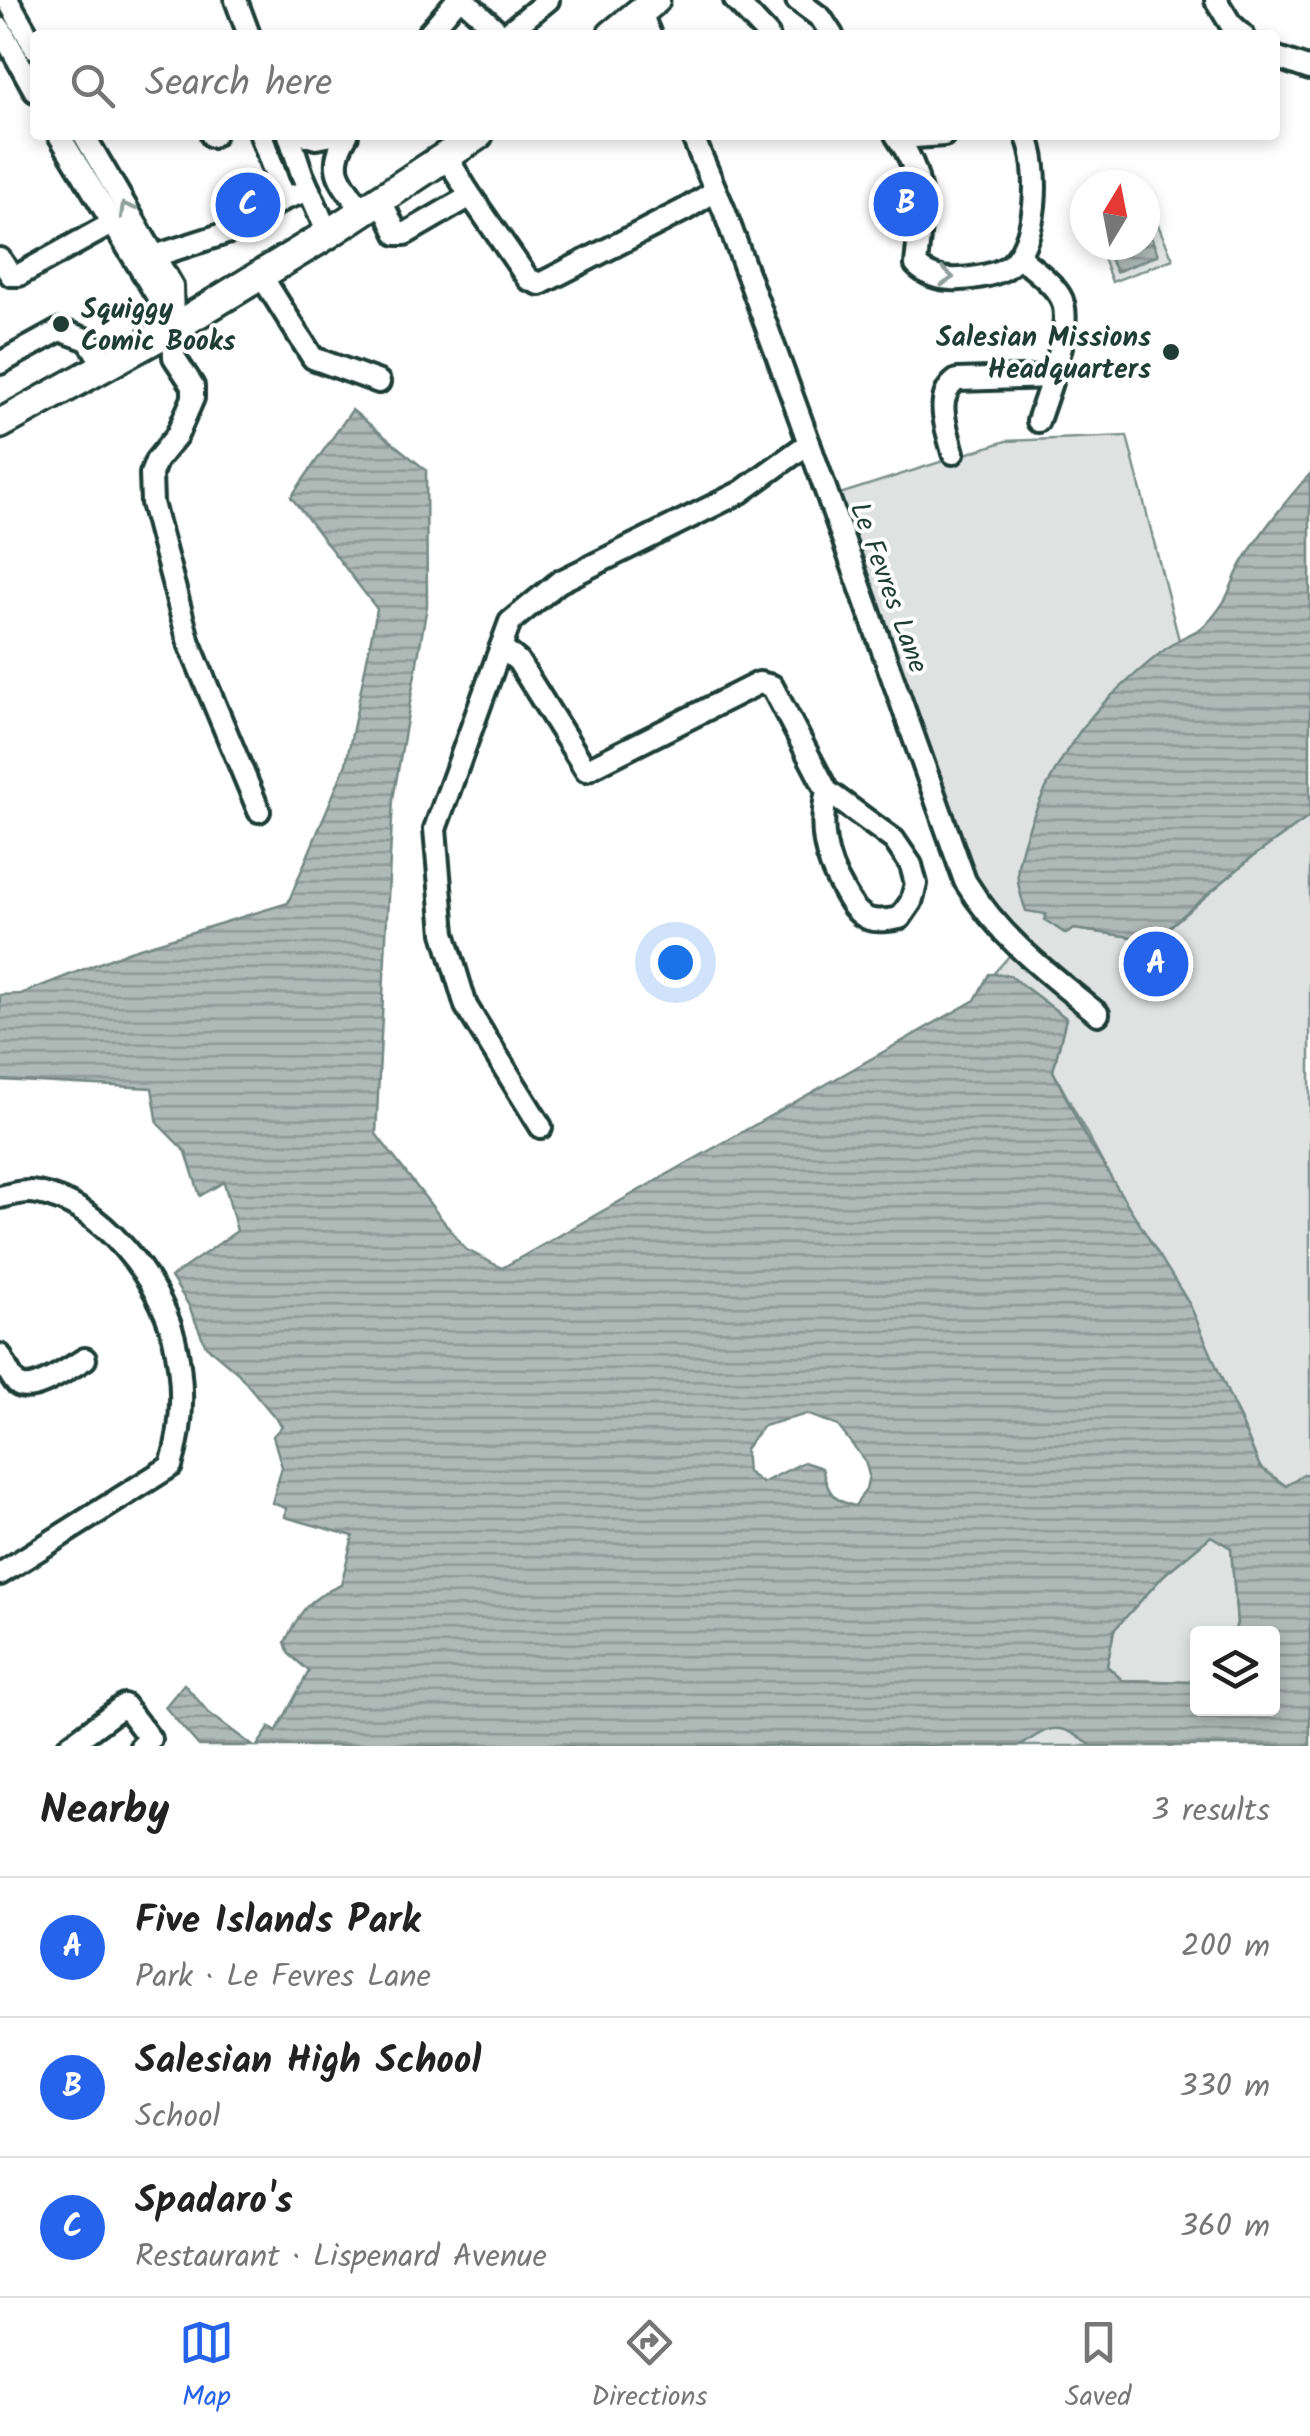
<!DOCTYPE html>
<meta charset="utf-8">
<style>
body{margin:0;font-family:Kalam,sans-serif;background:#f2f2f2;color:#222}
.controls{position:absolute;right:30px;bottom:30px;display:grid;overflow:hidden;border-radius:10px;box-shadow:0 5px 15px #0003}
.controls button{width:90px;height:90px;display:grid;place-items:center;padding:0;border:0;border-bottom:2px solid #e0e0e0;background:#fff;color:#222;font:50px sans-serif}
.compass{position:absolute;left:1070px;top:170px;width:90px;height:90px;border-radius:50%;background:#fff;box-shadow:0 5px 15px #0003;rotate:10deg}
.you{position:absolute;left:675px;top:962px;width:35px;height:35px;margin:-25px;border:8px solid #fff;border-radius:50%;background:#1a73e8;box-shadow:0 0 0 15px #1a73e833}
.badge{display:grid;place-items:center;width:65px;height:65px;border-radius:50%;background:#2563eb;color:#fff;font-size:32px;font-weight:700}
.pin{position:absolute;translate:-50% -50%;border:5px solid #fff;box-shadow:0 2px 10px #0006}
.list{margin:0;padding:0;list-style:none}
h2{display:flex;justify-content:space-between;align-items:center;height:130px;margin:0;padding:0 40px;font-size:42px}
h2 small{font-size:32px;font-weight:400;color:#767676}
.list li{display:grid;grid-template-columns:65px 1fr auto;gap:30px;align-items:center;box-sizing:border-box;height:140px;padding:0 40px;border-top:2px solid #e0e0e0}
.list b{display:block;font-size:38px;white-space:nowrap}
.list p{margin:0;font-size:32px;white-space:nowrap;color:#767676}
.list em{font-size:32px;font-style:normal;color:#767676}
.icon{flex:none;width:55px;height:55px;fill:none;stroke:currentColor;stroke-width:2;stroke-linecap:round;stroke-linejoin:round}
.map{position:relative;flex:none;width:1310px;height:1746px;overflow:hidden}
.search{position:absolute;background:#fff;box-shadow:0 5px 15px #0003;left:30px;right:30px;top:30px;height:110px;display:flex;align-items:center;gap:25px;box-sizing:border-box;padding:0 35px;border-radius:10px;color:#767676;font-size:38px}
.sheet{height:550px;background:#fff}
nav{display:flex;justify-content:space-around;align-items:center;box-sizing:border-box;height:140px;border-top:2px solid #e0e0e0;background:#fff;font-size:28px;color:#767676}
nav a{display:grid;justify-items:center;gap:5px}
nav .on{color:#2563eb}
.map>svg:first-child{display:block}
.park{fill:#dee3e2;stroke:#7e908b;stroke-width:2.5}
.water{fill:url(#water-rules);stroke:#758883;stroke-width:2.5;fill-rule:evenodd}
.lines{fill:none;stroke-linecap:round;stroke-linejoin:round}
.minor-casing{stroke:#1f3d34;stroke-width:28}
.major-casing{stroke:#1f3d34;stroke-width:35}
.minor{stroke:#fff;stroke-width:20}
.major{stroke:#fff;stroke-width:28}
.oneway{stroke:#8f9e9a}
.poi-dot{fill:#1f3d34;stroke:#fff;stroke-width:4}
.labels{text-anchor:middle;stroke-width:8;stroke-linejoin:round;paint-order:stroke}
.poi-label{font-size:28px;font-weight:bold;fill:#1f3d34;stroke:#fff;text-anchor:start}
.street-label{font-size:28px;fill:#1f3d34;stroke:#fff}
</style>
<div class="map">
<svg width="1310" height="1746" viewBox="0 0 1310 1746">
<defs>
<pattern id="water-rules" width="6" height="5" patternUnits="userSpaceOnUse" patternTransform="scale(2.5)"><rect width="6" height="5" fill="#afbab7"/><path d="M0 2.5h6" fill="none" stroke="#8e9896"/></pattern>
</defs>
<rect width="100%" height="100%" fill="#fff"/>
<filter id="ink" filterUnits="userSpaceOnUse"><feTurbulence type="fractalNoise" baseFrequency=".01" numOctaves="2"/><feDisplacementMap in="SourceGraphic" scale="20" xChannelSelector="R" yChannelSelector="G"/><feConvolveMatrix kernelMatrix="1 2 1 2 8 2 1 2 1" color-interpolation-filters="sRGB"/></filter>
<g filter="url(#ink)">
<g class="park">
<path d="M1145,216L1158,225L1173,259L1112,282L1098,245H1145Z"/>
<path d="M1127,436L1179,640L1106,701L1079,735L1050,783L1028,833L1046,920L1066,934L1073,929L1154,940L1251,858L1310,816V1475L1304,1474L1286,1486L1260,1467L1238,1414L1053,1071L1066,1018L1025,987L994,973L1010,955L969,903L824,499L1006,441Z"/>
<path d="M1211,1536L1231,1548L1237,1623L1234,1633L1198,1634L1197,1678L1189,1682L1122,1680L1107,1666L1114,1630L1165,1574Z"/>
<path d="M1044,1728L1069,1729L1092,1746H1021Z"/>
</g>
<g class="water">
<path d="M1151,237L1158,255L1116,272L1104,245H1145V238Z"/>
<path d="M352,410L426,470L427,606L393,799L376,1134L465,1249L502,1268L975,1000L989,974L1009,975L1066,1018L1053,1071L1085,1136L1190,1305L1260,1467L1286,1486L1304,1474L1310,1475V1746H1092C1061,1723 1052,1723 1021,1746H257L270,1727L276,1732L309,1671L289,1654L285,1642C301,1610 308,1599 341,1585L353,1536L285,1517L286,1508L272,1503L282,1467L273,1436L282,1426L238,1373L206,1346L188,1304L171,1277L237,1231L224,1182L200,1196L186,1152L158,1124L152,1088L0,1080V995L21,994L130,951L288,903L346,764L377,609L291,497ZM807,1414L838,1426L865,1461L869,1475L866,1489L855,1506C832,1501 827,1490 822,1468L804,1462L762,1483L747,1472L745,1449L763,1426ZM1211,1536L1231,1548L1237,1623L1234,1633L1272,1634V1708H1198L1197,1678L1189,1682L1122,1680L1107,1666L1114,1630L1165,1574Z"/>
<path d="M1310,474V816L1251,858L1154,940L1074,929L1066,934L1045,920L1046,914L1026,911C1021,896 1016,882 1018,866C1028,814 1069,735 1109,698C1128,681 1158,652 1180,639C1193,632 1201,631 1211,619C1227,600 1228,594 1237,573C1251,544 1288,498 1310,474Z"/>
<path d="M184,1684L209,1713L253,1746H199L165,1707Z"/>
</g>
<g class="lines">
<defs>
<g id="minor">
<path d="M8,0L35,48"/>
<path d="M236,0L249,35"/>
<path d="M464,0L502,35"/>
<path d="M735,0L768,35"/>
<path d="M797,0L821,18L832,35"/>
<path d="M1216,0L1230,23L1243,35"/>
<path d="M641,13L650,35"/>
<path d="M0,28L35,91"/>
<path d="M427,35L457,0"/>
<path d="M505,35L548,0"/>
<path d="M1275,57L1310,69"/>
<path d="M59,135L156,294L169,322"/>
<path d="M84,135L172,286L174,357L193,386V398L177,435L156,461L151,474L152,503L189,643L259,811"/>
<path d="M261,135L284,199"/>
<path d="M289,135L302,174L328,234"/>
<path d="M306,135L316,138L333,135"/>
<path d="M347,135C325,171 342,181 363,212"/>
<path d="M692,135L724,210L800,418L965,881C999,937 1047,973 1098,1014"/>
<path d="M896,135C929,181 921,212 916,265C928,277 944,280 960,279C976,278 992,276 1006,268C1039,248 1041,166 1026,135"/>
<path d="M212,136L214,135"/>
<path d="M899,138L944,135"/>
<path d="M468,192L528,279L540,284L686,209L715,191"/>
<path d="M381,200L397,234H405L467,198L468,192L446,156"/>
<path d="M1019,257C1032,268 1050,280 1060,296C1076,321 1047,393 1038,421"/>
<path d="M0,259L11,275H19L113,223"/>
<path d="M142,260L236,230L284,199L309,190"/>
<path d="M261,275L313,358L379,382"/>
<path d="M0,363L60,330L88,340L104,365"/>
<path d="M953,453C947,428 933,397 957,380L1052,377"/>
<path d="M501,647L518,661L586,770L759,683L772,686L827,791L894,840L911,865L916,884L911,902L900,918C890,920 878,922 869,919C856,914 849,901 843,890C824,858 819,827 827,791"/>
<path d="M541,1127L466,1006L444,933L435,829L510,622L559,582L741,492L809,443"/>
<path d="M0,1197C12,1194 26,1190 38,1193C102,1205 158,1278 174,1338C184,1381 184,1424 171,1466L0,1574"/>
<path d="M0,1355C5,1364 10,1377 17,1384C31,1396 71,1367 85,1359"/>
<path d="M69,1746L124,1705L150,1739L141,1746"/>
</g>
<g id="major">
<path d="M612,35L655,0"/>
<path d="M0,424L172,329L328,234L478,135"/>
</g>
</defs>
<use href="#minor" class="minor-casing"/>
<use href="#major" class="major-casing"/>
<use href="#minor" class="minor"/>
<use href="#major" class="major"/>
</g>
<defs><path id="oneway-chevron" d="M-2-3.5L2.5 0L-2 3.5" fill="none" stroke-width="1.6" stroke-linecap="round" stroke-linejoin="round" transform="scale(2.5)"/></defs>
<g class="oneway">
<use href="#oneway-chevron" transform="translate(126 209) rotate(-120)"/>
<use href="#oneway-chevron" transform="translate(947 277) rotate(4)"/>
</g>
</g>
<g class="poi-dot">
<circle cx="61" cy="324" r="10"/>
<circle cx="1171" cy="352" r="10"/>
</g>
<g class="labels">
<g class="poi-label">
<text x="81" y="318">Squiggy<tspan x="81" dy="32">Comic Books</tspan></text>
<text x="1151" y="346" text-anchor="end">Salesian Missions<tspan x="1151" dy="32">Headquarters</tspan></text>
</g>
<g class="street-label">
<text transform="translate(890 587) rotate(70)" y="10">Le Fevres Lane</text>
</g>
</g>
</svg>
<div class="controls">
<button><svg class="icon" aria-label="layers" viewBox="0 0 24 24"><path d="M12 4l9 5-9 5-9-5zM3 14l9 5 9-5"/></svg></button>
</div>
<svg class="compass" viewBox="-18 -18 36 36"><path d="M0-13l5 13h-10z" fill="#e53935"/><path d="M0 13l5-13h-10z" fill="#767676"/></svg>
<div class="you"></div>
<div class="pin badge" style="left:1156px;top:964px">A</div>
<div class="pin badge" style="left:906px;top:204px">B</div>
<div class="pin badge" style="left:248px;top:205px">C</div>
<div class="search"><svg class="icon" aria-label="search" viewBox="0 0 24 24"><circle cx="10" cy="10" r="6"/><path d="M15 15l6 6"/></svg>Search here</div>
</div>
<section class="sheet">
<h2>Nearby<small>3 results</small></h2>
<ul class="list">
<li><span class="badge">A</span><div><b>Five Islands Park</b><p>Park · Le Fevres Lane</p></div><em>200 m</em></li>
<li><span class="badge">B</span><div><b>Salesian High School</b><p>School</p></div><em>330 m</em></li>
<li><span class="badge">C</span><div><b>Spadaro's</b><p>Restaurant · Lispenard Avenue</p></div><em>360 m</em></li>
</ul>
</section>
<nav>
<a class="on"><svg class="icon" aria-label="map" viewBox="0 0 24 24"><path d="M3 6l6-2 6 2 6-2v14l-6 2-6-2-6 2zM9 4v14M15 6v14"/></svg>Map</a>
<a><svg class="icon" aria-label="directions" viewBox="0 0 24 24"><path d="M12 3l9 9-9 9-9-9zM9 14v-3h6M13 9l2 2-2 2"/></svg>Directions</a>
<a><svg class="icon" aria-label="saved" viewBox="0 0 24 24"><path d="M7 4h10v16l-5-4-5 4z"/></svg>Saved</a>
</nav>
